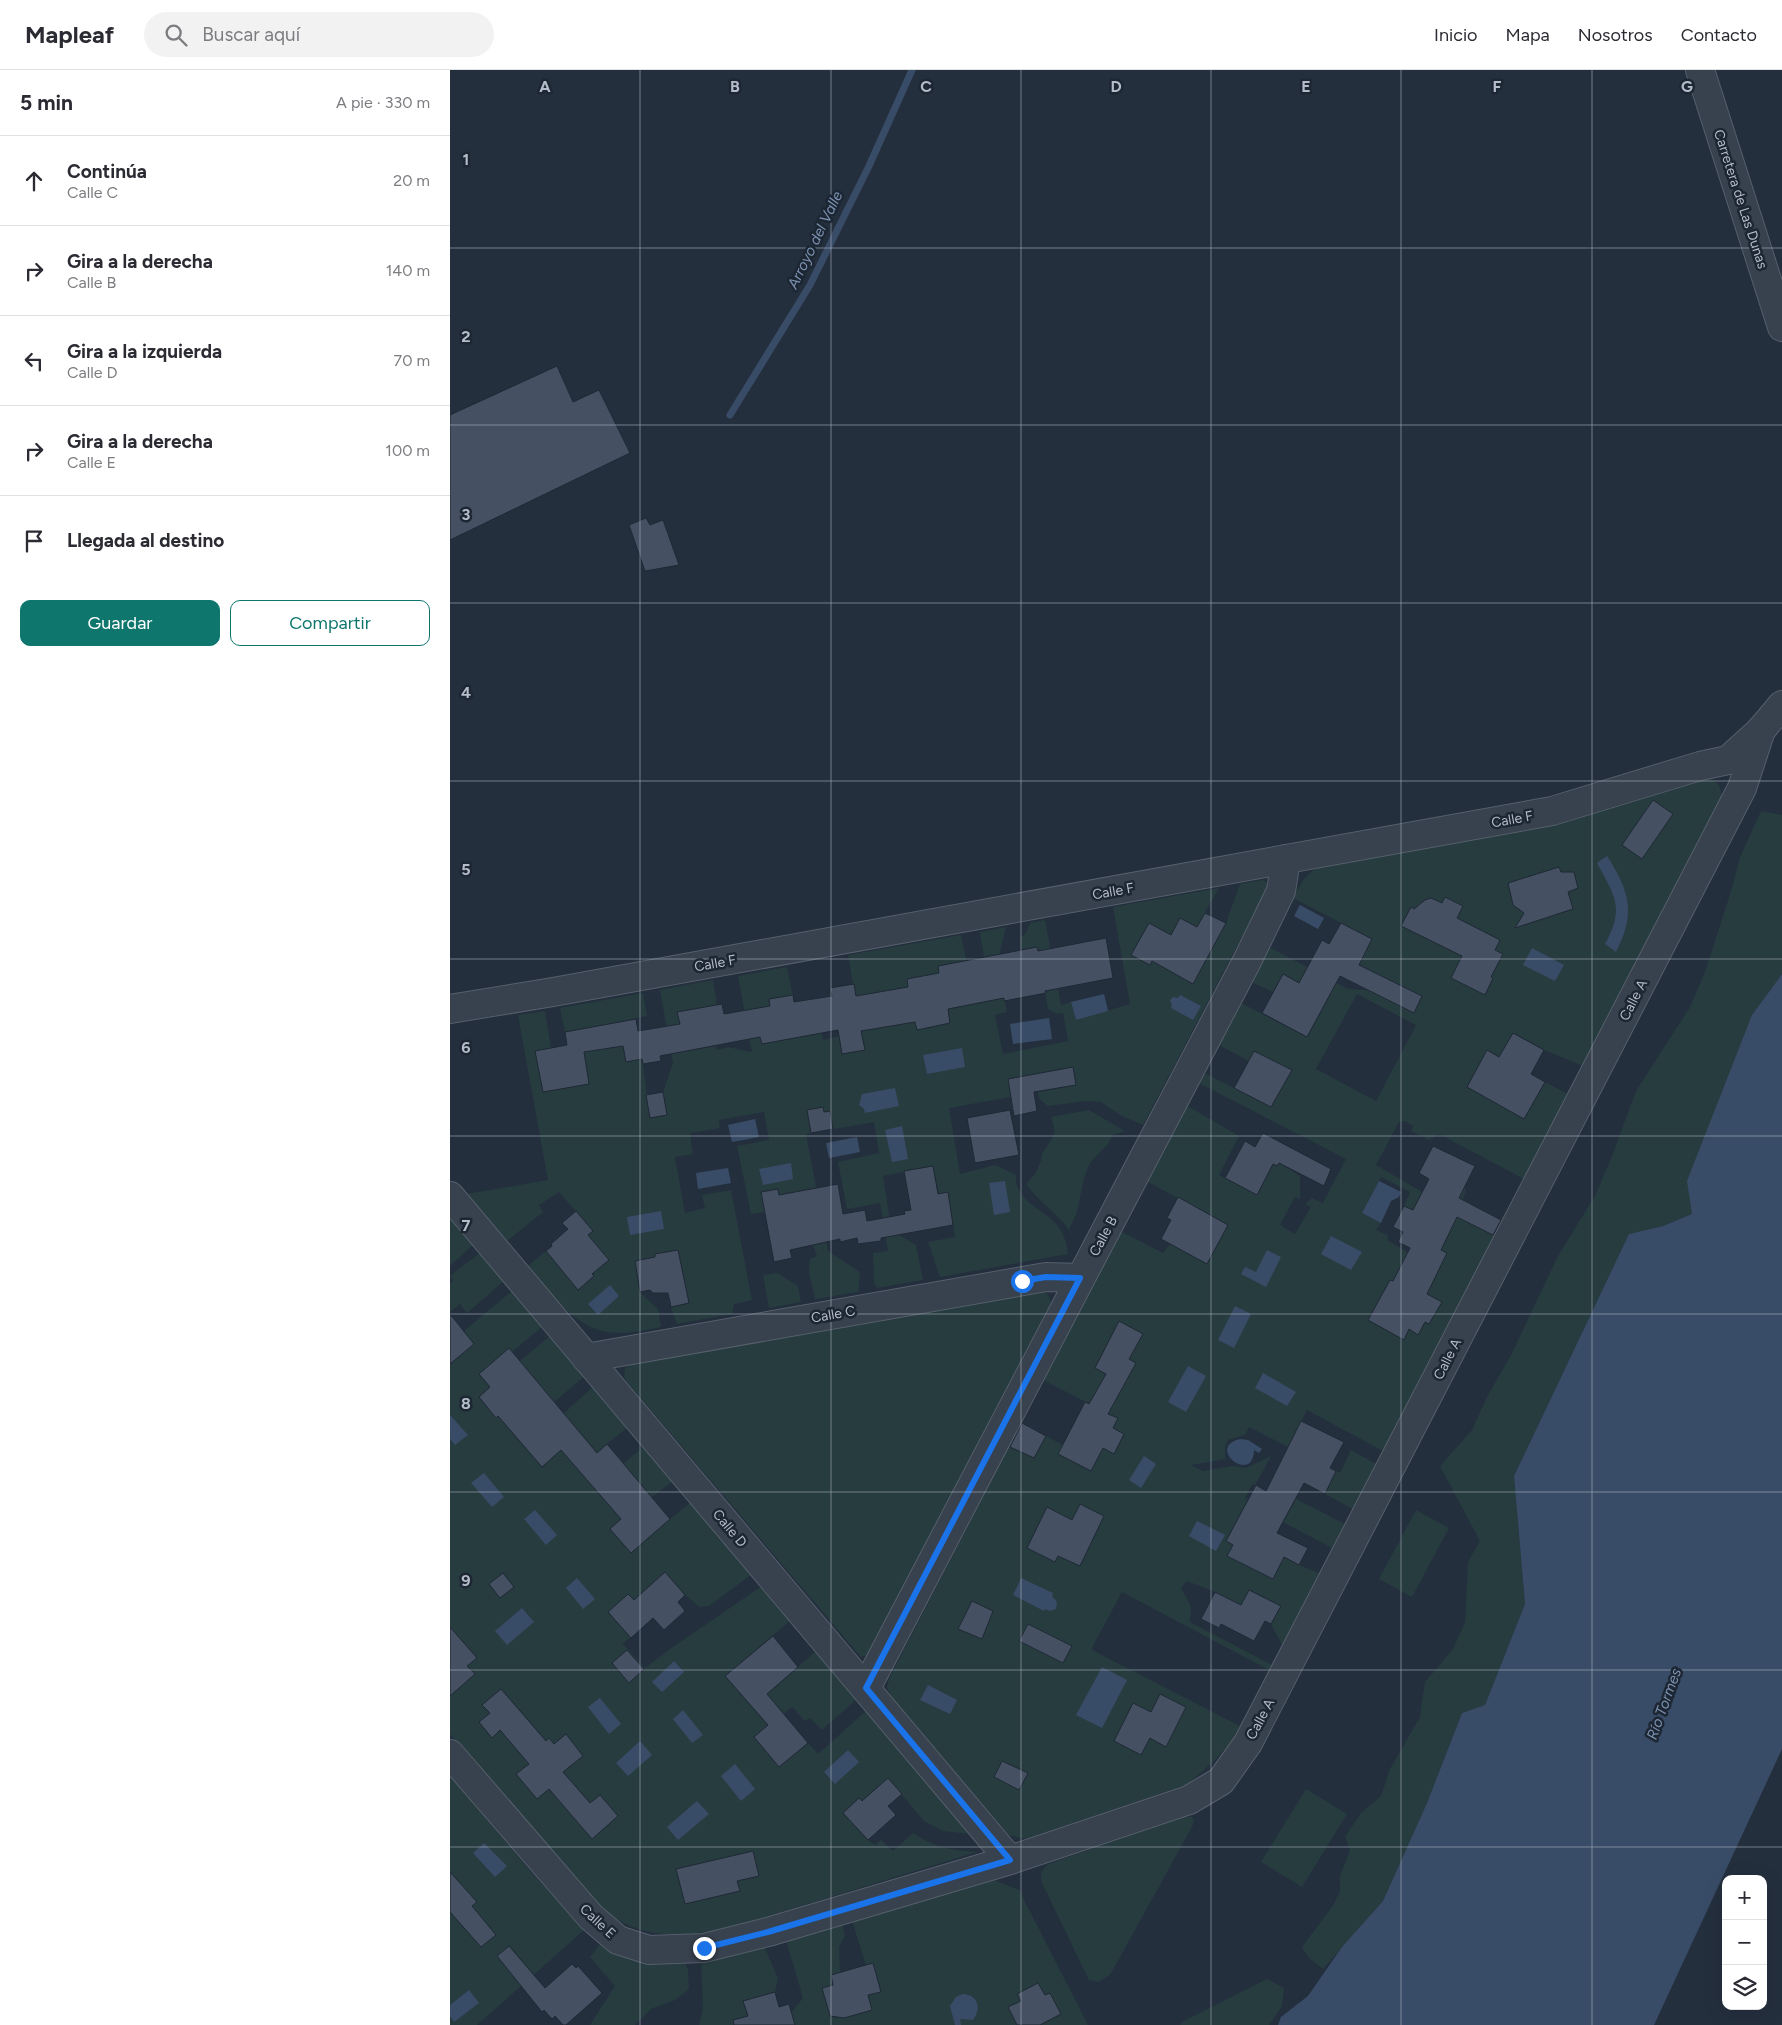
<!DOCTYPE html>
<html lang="es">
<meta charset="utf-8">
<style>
body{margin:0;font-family:Figtree,sans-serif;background:#f2f2f3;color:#2b2b33}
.controls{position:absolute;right:15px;bottom:15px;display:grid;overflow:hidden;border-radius:10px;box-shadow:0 5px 20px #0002}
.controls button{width:45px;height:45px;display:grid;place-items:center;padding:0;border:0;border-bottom:1px solid #e1e1e2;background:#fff;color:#2b2b33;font:25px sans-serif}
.stop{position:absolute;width:15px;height:15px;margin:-11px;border:4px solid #1a73e8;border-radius:50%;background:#fff}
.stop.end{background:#1a73e8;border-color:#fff;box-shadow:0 1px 5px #0008}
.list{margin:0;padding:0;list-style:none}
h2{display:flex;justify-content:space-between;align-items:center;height:65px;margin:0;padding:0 20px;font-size:21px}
h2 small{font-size:16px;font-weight:400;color:#7c7c81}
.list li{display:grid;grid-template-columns:32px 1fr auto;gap:15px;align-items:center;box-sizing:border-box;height:90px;padding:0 20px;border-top:1px solid #e1e1e2}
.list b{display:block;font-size:19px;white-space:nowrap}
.list p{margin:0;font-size:16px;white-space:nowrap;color:#7c7c81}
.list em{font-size:16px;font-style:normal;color:#7c7c81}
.actions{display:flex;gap:10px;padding:15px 20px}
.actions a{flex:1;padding:11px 0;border:1px solid #0f766e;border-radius:10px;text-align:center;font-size:18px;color:#0f766e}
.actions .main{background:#0f766e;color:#fff}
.icon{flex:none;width:28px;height:28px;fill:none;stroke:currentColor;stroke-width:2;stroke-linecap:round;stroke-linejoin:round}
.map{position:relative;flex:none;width:1332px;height:1955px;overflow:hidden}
header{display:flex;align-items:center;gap:30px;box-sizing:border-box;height:70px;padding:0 25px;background:#fff;border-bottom:1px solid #e1e1e2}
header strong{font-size:24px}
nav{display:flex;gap:28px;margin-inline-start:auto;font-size:18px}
.search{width:350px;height:45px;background:#f2f2f3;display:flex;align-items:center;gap:12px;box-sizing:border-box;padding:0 18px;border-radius:28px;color:#7c7c81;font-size:19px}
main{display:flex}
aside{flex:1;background:#fff}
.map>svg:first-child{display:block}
.green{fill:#263c3f;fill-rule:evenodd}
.water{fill:#394c67}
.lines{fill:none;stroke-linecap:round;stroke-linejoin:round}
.stream{stroke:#394c67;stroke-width:7}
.building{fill:#455162;stroke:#1f2835}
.minor-casing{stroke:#565f6c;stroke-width:30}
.minor{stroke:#38414e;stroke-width:28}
.route{stroke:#1a73e8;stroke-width:6}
.grid{fill:none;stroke:#b4bcc9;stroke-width:1;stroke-opacity:0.55}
.labels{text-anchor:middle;stroke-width:5;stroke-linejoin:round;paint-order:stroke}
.street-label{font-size:14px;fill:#b4bcc9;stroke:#1d2633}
.water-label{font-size:15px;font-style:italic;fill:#7c92b1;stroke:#1d2633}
.grid-label{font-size:16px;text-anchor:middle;font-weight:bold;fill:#b4bcc9;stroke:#1d2633;stroke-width:5;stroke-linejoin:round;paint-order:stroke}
</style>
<header>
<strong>Mapleaf</strong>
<div class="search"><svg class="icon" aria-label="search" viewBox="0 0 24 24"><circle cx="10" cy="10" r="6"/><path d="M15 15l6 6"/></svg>Buscar aquí</div>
<nav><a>Inicio</a><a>Mapa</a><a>Nosotros</a><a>Contacto</a></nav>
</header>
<main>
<aside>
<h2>5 min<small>A pie · 330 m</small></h2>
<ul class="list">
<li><svg class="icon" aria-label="ahead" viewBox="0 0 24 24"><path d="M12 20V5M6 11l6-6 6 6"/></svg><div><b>Continúa</b><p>Calle C</p></div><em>20 m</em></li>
<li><svg class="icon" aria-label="right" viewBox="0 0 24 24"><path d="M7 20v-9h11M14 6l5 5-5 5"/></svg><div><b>Gira a la derecha</b><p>Calle B</p></div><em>140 m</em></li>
<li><svg class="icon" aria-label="left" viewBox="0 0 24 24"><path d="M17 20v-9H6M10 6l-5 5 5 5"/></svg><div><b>Gira a la izquierda</b><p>Calle D</p></div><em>70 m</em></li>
<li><svg class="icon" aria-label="right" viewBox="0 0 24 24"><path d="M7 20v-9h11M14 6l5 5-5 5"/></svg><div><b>Gira a la derecha</b><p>Calle E</p></div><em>100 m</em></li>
<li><svg class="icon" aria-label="arrive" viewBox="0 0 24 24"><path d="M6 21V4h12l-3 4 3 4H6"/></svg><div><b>Llegada al destino</b></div></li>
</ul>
<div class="actions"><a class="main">Guardar</a><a>Compartir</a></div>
</aside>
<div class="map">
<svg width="1332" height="1955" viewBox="0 0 1332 1955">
<rect width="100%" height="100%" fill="#242f3e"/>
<g class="green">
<path d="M1251,707C1265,708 1271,713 1272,728L1133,996L1094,980L1063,963L1049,987L1038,981L1017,1017L1074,1049L1095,1012L1118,1024L1074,1109L989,1064L979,1070L961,1061L963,1056L955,1051L949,1052L926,1095L972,1122L995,1134L1013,1115L1016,1120L1013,1129L1023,1135L1014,1150L1044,1166L933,1381L857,1340L838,1377L799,1357L795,1365L778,1370L775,1376V1389L741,1395L753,1401L782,1396L796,1398L821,1386L805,1415L802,1414L795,1428L835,1449L846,1429L895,1454L882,1478L816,1443L822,1460L858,1478L849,1495L869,1503L832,1575L821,1554L831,1536L800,1520L791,1535L765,1522L737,1511L731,1518L741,1536L740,1552L822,1595L819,1600L672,1522L644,1574L642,1580L790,1656L783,1670L765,1690L738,1714L577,1769L559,1765L441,1627L437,1617L439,1609L559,1376L584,1388L596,1366L613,1375L608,1384L653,1378L664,1384L674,1365L663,1358L667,1348L593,1310L670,1161L713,1183L720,1174L757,1194L778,1155L696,1111L736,1035L789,1066L769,1105L807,1125L823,1094L827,1096L829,1093L850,1106V1129L845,1127L830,1155L845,1164L861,1137L855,1134L862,1128L873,1133L896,1089L747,1012L752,1002L784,1018L799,991L767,974L789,932L857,967L878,929L834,904L823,922L799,911L817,876L898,919L931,921L929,925L964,942L972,926L938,909L936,912L900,911L922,869L843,828C852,811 857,801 876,795ZM907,924L966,955L926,1031L866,999ZM931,1107L960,1122L954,1136L1001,1159L991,1180L997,1183L990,1198L957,1182L937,1170L938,1165L926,1160L931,1153L912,1143Z"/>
<path d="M1311,741L1332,745V904L1302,945L1242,1144L1213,1156L1179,1164L1064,1406L1075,1534L1035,1635L1012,1643L977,1733L933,1831L873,1899L858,1887L852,1877L882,1837L890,1822V1805L900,1781L895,1767L911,1743L931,1726L940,1699L970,1647L975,1612L1003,1579L1015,1552L1018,1492L1030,1471L990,1396L1022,1360L1036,1329L1061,1285L1108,1186L1145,1126L1162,1086L1186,1021L1240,937L1255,902L1282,818L1290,787Z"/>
<path d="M813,810L818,814L817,819L693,1055L672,1046L651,1032L637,1031L598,1036L589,1029L588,1022L626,1015L623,997L558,1009L561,1027L499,1038L510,1104L545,1095L566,1105C566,1108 566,1113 567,1116C578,1144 615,1141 618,1184L490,1207L478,1172L505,1167L498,1122L489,1124L483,1096L433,1106L442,1164L446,1163L466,1175L473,1210L427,1218L424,1213L423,1183L438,1181L430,1133L397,1139L388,1092L429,1083L424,1052L356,1064L378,1181L410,1202L408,1222L365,1229L359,1202L360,1189L367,1186L343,1122L329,1125L315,1142L301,1144L287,1076L319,1070L314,1042L269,1050L270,1058L240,1063L243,1084L225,1087L235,1143L255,1138L252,1125L281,1120L302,1230L284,1234L282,1244L227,1254L221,1237L239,1233L228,1180L205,1184V1187L185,1191L190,1222L208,1239L211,1257C197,1260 183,1263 169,1263C126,1263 103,1225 78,1196L96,1181L123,1214L132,1216L144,1206L138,1165L143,1161L109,1122L89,1135L93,1142L57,1171L17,1124L98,1110L68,945L95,941L101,978L85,981L139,1014L130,960L115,962L110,938L193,923L197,946L157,954L162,978L173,976L176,992L192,989L200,1048L217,1045L213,1022L223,993L210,920L263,910L267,935L228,942L235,981L266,976L267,980L278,977L302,982L288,906L337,897L344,932L365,928L373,970L389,966L380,918L403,914L398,885L511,865L516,890L534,887L530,862L556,857L547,893L557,942L545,945L553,984L618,971L613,943L607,944L598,939L587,877L572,880L570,868L576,863L580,853L595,850L611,935L621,932L626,950L680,934L663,837L769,818L755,842L776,853L790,814Z"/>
<path d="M639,1040L675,1061L663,1065L657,1075L640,1093L634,1108L627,1142L619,1160C606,1142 589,1132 576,1114L585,1104L591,1091L592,1084L602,1069L605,1061L601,1047Z"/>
<path d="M0,1146L24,1174L0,1196Z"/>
<path d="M31,1182L55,1210L17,1243L10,1234L0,1242V1214L3,1211L0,1206Z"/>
<path d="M327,1203L348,1216L351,1232L319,1238L313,1205Z"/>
<path d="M588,1219C597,1222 599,1224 601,1234L417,1585L411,1587L177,1312L174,1306L175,1298L183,1294Z"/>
<path d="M63,1220L93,1256L62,1282L70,1291L101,1265L135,1306L104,1332L114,1343L144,1316L178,1357L157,1374L174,1393L194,1376L223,1411L201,1428L220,1449L241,1432L302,1504L259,1536L250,1537L235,1525L215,1503L184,1530L178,1524L158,1542L181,1568L172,1573L195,1598L220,1579L312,1516L341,1550L275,1606L302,1637L366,1581L407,1629L372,1660L360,1648L355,1651L342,1637L305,1667L329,1697L358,1673L368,1684L417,1640L521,1764L493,1761L474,1751L438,1708L412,1731L409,1728L393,1743L418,1770L425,1775L431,1770L443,1781L463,1763C487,1778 498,1780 527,1782L279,1858C226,1868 196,1870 149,1839L0,1664V1294L24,1274L14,1261Z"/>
<path d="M901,1380L926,1394L903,1439L875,1424L886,1401L890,1403Z"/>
<path d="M966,1440L999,1458L962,1527L929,1509Z"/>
<path d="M0,1706L83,1804L134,1860L27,1955H0Z"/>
<path d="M856,1719L897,1744L852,1817L811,1792Z"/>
<path d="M734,1747H742L744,1751L742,1757L660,1905L648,1912L639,1910L592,1813L591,1802L598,1794Z"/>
<path d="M544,1810L569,1820L638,1955H345L341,1943L353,1928L336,1870L392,1854L395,1865L389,1877L390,1902L381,1905L383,1915L418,1925L431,1922L423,1893L416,1895L402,1851Z"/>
<path d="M151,1873L187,1891L235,1893L238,1900L239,1919L225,1930L201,1939L185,1955H140L165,1916L140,1887Z"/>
<path d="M314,1876L328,1908L325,1922L293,1931L300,1955H249L253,1939L251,1891L269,1889Z"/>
<path d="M817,1909L834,1918L832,1936L819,1955H730L732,1952Z"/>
</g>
<g class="water">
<path d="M1157,786C1180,822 1186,843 1166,882L1155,874C1175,839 1165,826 1147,793Z"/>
<path d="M850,835L874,848L868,859L844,846Z"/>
<path d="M1082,878L1114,895L1105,911L1073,895Z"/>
<path d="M1332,904V1679L1204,1955H828L831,1947L858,1926L892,1877L933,1831L977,1733L1012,1643L1035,1635L1075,1534L1064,1406L1179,1164L1213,1156L1242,1144L1237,1111L1302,945Z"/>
<path d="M654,924L658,941L626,950L621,932Z"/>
<path d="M730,925L751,936L743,950L721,938L722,936L720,930L723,927L728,928Z"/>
<path d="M599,948L602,969L563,974L560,954Z"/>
<path d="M512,978L515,997L477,1004L473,985Z"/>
<path d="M445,1018L449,1036L415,1043L414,1039L409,1035L412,1024Z"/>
<path d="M305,1049L309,1067L282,1072L278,1055Z"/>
<path d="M452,1056L458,1089L442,1092L435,1060Z"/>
<path d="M407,1067L410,1082L379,1088L376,1073Z"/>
<path d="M341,1093L343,1109L313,1115L309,1099Z"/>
<path d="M278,1098L281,1113L248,1119L246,1103Z"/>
<path d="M555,1111L560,1142L544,1145L539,1113Z"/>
<path d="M929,1111L951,1122L949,1127L941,1131L931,1153L912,1143Z"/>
<path d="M211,1141L214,1159L180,1165L177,1147Z"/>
<path d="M881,1166L912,1182L901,1200L871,1184Z"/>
<path d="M817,1180L831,1187L816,1217L791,1204L795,1197L806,1202Z"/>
<path d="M160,1215L169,1226L148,1245L138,1234Z"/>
<path d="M785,1236L801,1244L784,1278L768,1270Z"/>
<path d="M738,1296L756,1306L736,1342L718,1332Z"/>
<path d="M813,1303L846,1322L837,1336L805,1318Z"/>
<path d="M0,1345L18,1365L5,1375L0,1369Z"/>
<path d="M790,1369L798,1370L812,1379L809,1383L804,1380C803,1416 755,1377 790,1369Z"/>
<path d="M694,1386L706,1394L691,1418L679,1410Z"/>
<path d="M34,1403L54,1427L42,1437L21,1413Z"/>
<path d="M85,1440L107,1465L96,1475L74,1449Z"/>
<path d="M747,1451L775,1465L766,1481L739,1466Z"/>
<path d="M127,1508L145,1529L133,1539L116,1518Z"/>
<path d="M571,1508L603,1523L602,1526L607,1532L606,1539L600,1541L595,1539L594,1541L563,1525Z"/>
<path d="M72,1538L84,1552L57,1575L45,1561Z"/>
<path d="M224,1591L234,1602L212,1622L202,1612Z"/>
<path d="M652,1597L677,1610L652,1658L626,1645Z"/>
<path d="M478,1615L507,1630L500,1644L470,1630Z"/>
<path d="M150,1628L171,1654L159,1664L138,1637Z"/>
<path d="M233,1640L253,1665L242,1673L223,1649Z"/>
<path d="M190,1671L202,1685L178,1706L166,1693Z"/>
<path d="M398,1680L409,1692L385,1714L374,1702Z"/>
<path d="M285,1694L305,1719L291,1731L271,1706Z"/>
<path d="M247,1731L259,1744L228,1770L217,1757Z"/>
<path d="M34,1773L57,1796L45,1807L23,1783Z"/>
<path d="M19,1920L29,1933L4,1952L0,1946V1935Z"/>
<path d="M513,1924C528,1925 532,1938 523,1950L510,1949L511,1955H505L500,1936L506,1927Z"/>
</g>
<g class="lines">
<path class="stream" d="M280,345L360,215L419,96L462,0"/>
</g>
<g class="building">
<path d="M107,296L123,332L149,320L180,383L0,470V345Z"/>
<path d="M196,448L200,455L213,450L229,495L195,501L179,455Z"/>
<path d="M1203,730L1223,744L1192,789L1172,775Z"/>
<path d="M1109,797L1111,802H1124L1128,818L1118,822L1123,839L1065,858L1074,843L1063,835L1058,813Z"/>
<path d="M995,827L1013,836L1007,848L1050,870L1045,880L1053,884L1041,907L1043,908L1035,925L1001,908L1012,886L951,856L961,837L964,839L975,830L981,828L992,833Z"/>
<path d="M755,843L776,853L743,914L702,891L700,895L681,885L699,853L721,865L730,848L747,857Z"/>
<path d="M891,853L922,869L909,895L972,926L964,943L890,906L857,967L812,943L833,904L849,913L872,870L879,874Z"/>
<path d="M656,868L663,908L595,921L596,923L554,931V928L498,939L500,953L467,960L465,952L411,961L415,980L392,984L388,960L312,974L310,967L210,986L211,991L193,994L192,989L176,992L173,976L134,982L139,1014L93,1022L85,981L117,975L115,962L186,949L188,961L230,954L227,942L272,934L274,944L320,936L319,929L343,925L344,932L382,926L380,918L404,914L406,926L458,917L457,909L489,903L488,896L587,877L588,881Z"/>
<path d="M1063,963L1094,980L1081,1004L1095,1012L1074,1049L1017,1017L1037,980L1049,987Z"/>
<path d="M804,981L842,1000L821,1037L784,1018Z"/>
<path d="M623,997L626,1015L584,1022L587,1041L564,1046L558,1009Z"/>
<path d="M213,1022L217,1045L200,1048L196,1025Z"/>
<path d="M373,1037L374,1042L380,1041L383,1059L361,1063L357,1040Z"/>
<path d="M560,1040L569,1085L525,1093L517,1048Z"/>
<path d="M813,1063L881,1099L874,1116L829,1093L827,1096L823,1094L807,1125L775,1108L795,1071L805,1077Z"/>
<path d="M983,1076L1025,1096L1009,1128L1051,1150L1043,1165L1007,1147L991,1180L997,1183L977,1224L992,1232L979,1254L975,1252L968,1265L959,1259L954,1270L918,1250L940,1210L943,1211L960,1178L948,1172L953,1162L943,1157L954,1136L963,1140L979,1109L969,1103Z"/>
<path d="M483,1096L488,1124L498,1122L503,1155L431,1168V1171L408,1174L407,1168L390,1172V1169L340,1180L342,1188L324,1192L311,1122L328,1119L329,1125L388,1114L393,1144L415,1140L417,1151L455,1144L454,1141L461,1140L454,1101Z"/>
<path d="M728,1127L778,1155L757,1194L711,1169L721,1150L717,1148Z"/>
<path d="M126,1141L143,1161L138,1165L159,1190L142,1204L144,1206L128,1220L96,1181L102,1176L101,1174L118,1159L112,1153Z"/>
<path d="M228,1180L239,1233L221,1237L218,1223H203L200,1220L190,1222L185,1191L205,1187V1184Z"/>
<path d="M0,1244L24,1274L0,1294Z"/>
<path d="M669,1251L693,1264L679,1289L686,1293L658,1344L668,1348L663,1358L674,1364L664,1384L653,1378L641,1401L608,1384L635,1332L639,1334L656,1304L645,1298Z"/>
<path d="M59,1278L147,1383L157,1374L220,1449L181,1483L160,1459L171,1449L111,1380L92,1397L48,1346L46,1348L29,1327L40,1317L29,1304Z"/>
<path d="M851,1351L894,1372L880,1398L886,1401L875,1424L854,1413L827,1463L858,1478L849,1495L834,1487L823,1509L777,1486L783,1475L776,1471L806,1415L816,1421Z"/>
<path d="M572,1353L596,1366L584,1388L560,1377Z"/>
<path d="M630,1434L654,1446L630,1496L608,1486L605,1492L577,1478L597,1437L622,1450Z"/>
<path d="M215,1502L235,1525L228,1532L235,1541L214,1560L203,1548L181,1568L158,1542L178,1524L184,1530Z"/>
<path d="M53,1503L64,1517L50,1528L39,1514Z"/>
<path d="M799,1520L831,1536L821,1554L815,1551L804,1571L771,1554L769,1558L751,1549L765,1522L791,1535Z"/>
<path d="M522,1531L543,1541L532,1569L508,1559Z"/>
<path d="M578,1554L622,1576L613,1593L569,1571Z"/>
<path d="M0,1557L27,1588L17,1596L25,1604L0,1626Z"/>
<path d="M323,1566L348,1597L317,1624L358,1673L329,1697L304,1667L318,1655L275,1606Z"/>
<path d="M177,1580L194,1599L179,1613L162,1593Z"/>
<path d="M51,1619L96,1671L99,1668L104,1674L116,1664L133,1686L113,1702L140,1733L150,1725L168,1746L142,1769L99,1719L87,1729L66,1704L79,1694L50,1660L42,1668L29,1652L40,1643L32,1635Z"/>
<path d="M710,1624L736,1637L716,1677L700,1668L691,1685L664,1671L683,1633L701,1642Z"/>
<path d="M552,1691L578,1703L569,1720L544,1707Z"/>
<path d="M438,1708L452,1724L438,1736L446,1745L418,1770L393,1743L409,1728L412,1731Z"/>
<path d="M303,1781L309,1806L287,1811L290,1821L235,1834L226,1799Z"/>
<path d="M0,1802L27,1832L22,1836L46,1865L31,1877L0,1842Z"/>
<path d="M59,1876L95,1918L122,1894L126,1898L128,1896L152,1923L116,1955H113L105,1946L102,1949L94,1940L92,1942L47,1886Z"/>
<path d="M423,1893L431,1922L418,1925L422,1940L394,1948L380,1946L372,1918L383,1915L381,1905Z"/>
<path d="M588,1913L595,1925L600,1923L611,1944L590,1955H567L558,1937L571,1931L567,1924Z"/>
<path d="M325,1922L329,1937L339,1934L345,1955H284L283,1950L298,1946L293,1931Z"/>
</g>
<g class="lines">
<defs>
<g id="minor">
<path d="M1250,0L1332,257"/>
<path d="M0,939L103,922L1102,741L1250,696L1278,690L1311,660L1332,635"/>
<path d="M0,1126L560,1790"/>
<path d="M136,1288L596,1207L630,1208"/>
<path d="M416,1618L797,891L831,821L836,789"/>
<path d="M0,1684L141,1847L168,1870L199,1880L254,1878L318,1862L560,1790L739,1730L771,1711L798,1673L1292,718L1311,660"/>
</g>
</defs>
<use href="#minor" class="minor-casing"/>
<use href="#minor" class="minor"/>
</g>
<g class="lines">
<path class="route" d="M254,1878L318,1862L560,1790L416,1618L630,1208L596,1207L572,1211"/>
</g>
<path class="grid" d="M190,0V1955M381,0V1955M571,0V1955M761,0V1955M951,0V1955M1142,0V1955M0,178H1332M0,355H1332M0,533H1332M0,711H1332M0,889H1332M0,1066H1332M0,1244H1332M0,1422H1332M0,1600H1332M0,1777H1332"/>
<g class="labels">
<g class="street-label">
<text transform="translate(1291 129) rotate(72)" y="5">Carretera de Las Dunas</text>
<text transform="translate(1062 749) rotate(-10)" y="5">Calle F</text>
<text transform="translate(663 821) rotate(-10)" y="5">Calle F</text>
<text transform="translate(265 893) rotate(-10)" y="5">Calle F</text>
<text transform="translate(1183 930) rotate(-63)" y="5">Calle A</text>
<text transform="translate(653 1166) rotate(-62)" y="5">Calle B</text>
<text transform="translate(383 1244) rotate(-10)" y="5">Calle C</text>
<text transform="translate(997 1289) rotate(-63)" y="5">Calle A</text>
<text transform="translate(280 1458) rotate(50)" y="5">Calle D</text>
<text transform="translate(810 1649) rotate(-62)" y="5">Calle A</text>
<text transform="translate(148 1851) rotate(43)" y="5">Calle E</text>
</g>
<g class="water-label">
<text transform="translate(365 170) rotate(-64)" y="5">Arroyo del Valle</text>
<text transform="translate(1214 1634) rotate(-70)" y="5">Río Tormes</text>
</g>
</g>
<g class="grid-label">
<text x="95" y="22">A</text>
<text x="285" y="22">B</text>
<text x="476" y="22">C</text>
<text x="666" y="22">D</text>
<text x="856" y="22">E</text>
<text x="1047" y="22">F</text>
<text x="1237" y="22">G</text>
<text x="16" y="95">1</text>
<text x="16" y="272">2</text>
<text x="16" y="450">3</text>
<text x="16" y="628">4</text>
<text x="16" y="805">5</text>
<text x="16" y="983">6</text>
<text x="16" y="1161">7</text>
<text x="16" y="1339">8</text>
<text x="16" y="1516">9</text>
</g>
</svg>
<div class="controls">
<button>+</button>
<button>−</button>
<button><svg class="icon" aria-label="layers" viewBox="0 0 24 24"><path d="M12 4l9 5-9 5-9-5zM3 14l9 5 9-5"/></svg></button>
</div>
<div class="stop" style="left:572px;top:1211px"></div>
<div class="stop end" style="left:254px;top:1878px"></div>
</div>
</main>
